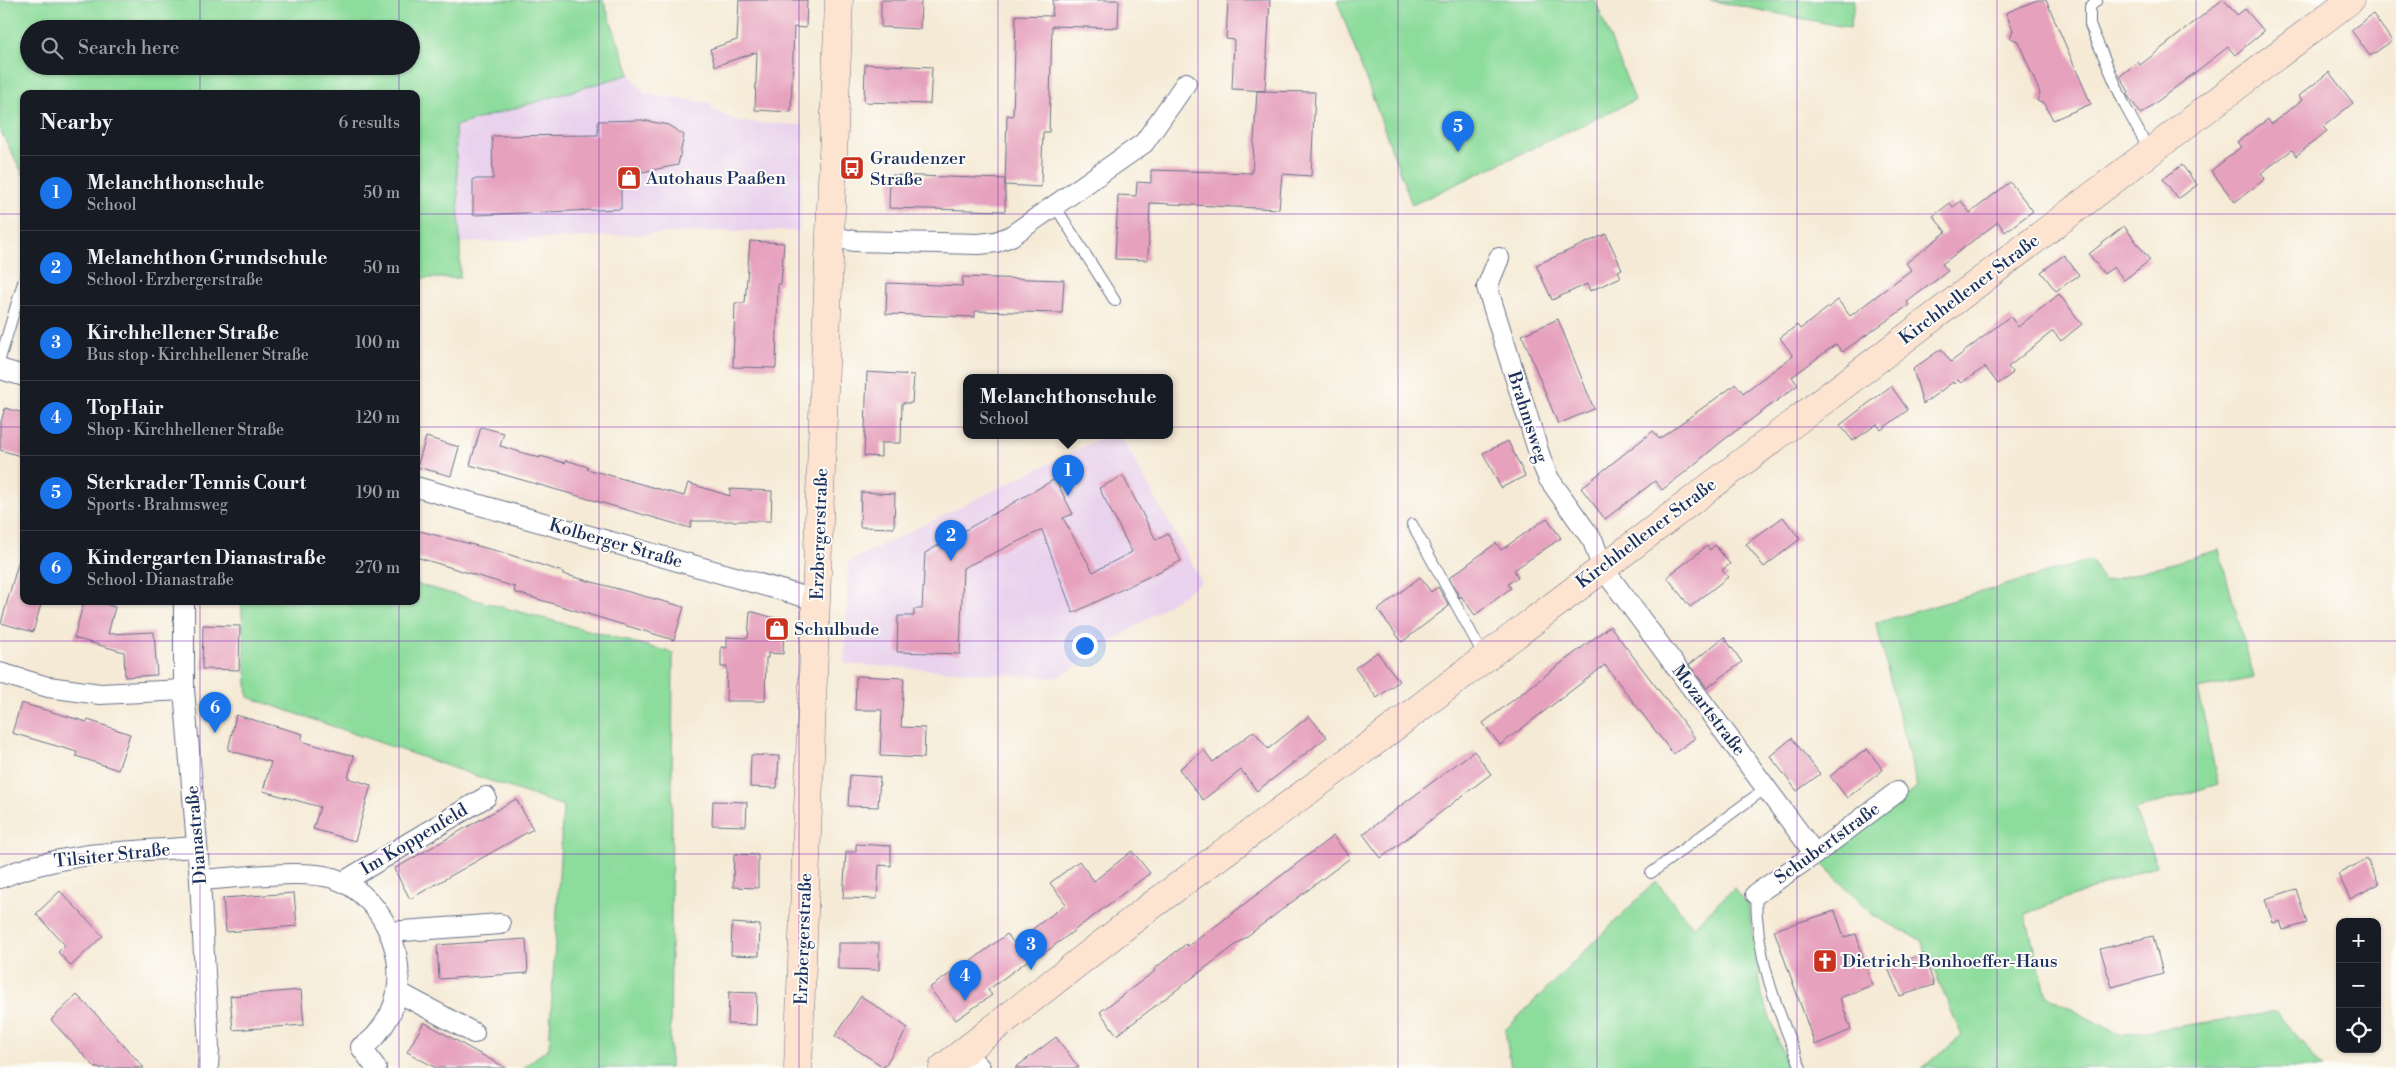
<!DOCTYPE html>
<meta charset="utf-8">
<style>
body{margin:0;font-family:"Libre Bodoni",serif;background:#242831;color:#f1f3f6}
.controls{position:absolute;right:15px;bottom:15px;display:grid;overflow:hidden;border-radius:10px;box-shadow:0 1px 4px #0004}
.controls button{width:45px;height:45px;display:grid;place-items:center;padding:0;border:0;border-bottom:1px solid #363941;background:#171b24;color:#f1f3f6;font:25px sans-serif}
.you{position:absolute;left:1084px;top:645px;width:18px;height:18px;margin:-12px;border:4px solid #fff;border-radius:50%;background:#1a73e8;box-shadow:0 0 0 8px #1a73e833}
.badge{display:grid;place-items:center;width:32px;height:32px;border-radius:50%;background:#1a73e8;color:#fff;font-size:16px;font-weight:700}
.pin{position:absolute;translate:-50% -41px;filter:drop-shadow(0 1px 2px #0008)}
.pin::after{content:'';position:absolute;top:26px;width:18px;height:15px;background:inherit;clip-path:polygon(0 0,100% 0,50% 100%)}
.popup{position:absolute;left:963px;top:374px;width:210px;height:65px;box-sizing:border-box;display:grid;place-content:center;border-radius:10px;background:#171b24;filter:drop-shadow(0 1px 4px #0005);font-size:16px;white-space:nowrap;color:#9ea1a6}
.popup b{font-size:19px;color:#f1f3f6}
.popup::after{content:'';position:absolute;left:50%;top:100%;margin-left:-10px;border:10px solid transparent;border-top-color:#171b24}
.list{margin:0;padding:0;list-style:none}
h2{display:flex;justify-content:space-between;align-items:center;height:65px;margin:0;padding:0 20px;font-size:21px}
h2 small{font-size:16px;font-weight:400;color:#9ea1a6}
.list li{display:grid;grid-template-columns:32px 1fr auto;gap:15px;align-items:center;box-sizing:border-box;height:75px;padding:0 20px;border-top:1px solid #363941}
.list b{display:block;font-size:19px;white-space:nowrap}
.list p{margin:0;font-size:16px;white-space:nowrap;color:#9ea1a6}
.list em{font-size:16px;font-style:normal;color:#9ea1a6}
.icon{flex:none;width:28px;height:28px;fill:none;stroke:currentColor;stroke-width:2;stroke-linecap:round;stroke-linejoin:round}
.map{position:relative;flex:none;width:2396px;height:1068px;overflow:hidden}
.search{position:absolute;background:#171b24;box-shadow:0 1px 4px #0004;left:20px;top:20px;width:400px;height:55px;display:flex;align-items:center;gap:12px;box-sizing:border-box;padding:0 18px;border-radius:28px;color:#9ea1a6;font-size:19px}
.panel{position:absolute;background:#171b24;box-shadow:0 1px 4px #0004;left:20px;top:90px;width:400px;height:515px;border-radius:10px}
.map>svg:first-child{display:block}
.built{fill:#e9d2ed}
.green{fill:#8cdc9b;stroke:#54867c;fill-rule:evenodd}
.building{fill:#e6a1bd}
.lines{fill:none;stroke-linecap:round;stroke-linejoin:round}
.lane-casing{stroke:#677088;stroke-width:12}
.street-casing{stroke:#677088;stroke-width:22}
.secondary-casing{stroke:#677088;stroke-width:29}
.lane{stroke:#fff;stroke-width:10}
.street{stroke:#fff;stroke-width:20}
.secondary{stroke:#fde4d1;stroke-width:28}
.grid{fill:none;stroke:#7b2cbf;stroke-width:1;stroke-opacity:0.55}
.labels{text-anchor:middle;stroke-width:4;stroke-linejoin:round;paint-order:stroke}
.poi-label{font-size:18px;fill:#1b2f5e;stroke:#fdfcf7;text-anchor:start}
.street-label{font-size:18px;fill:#1b2f5e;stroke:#fdfcf7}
</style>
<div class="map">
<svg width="2396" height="1068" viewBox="0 0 2396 1068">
<rect width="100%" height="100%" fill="#fdfcf7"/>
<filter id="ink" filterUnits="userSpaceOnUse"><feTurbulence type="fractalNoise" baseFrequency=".02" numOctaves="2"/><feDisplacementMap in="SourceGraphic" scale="10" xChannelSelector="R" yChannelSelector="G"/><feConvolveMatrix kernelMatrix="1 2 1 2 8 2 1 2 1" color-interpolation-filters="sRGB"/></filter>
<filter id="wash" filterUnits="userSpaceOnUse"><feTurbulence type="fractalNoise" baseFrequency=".0096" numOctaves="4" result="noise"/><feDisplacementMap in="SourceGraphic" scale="20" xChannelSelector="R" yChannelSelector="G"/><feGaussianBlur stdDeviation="1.12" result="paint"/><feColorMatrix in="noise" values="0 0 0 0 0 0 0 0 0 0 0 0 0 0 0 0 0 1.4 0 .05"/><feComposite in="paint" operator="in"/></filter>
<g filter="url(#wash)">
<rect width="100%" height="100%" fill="#f5ead5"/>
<g class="built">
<path d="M630,74L645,94L710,103L713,110L739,122L803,125L799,231H711L460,243L454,126Z"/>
<path d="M1107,435H1120L1202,582L1058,678L845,664L848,562Z"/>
</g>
<g class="green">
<path d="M0,0H603L630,74L455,126L460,243V278H416V94H24V176L0,130ZM29,29H411V66H29Z"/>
<path d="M1337,0H1595L1635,100L1412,205Z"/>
<path d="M1709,0H1855L1850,28Z"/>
<path d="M2219,550L2254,678L2198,689L2218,784L2134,810L2157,865L2025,914L2047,996L2120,1035L2277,1012L2323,1068H1922L1962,1036L1921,940L1874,916L1821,863L1917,787L1876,623L2091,560L2104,582Z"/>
<path d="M416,584L673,653L670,1068H522L549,1048L563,806L248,697L241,601H416Z"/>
<path d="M1656,881L1693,927L1734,888L1748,905L1762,995L1788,1068H1511L1505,1030Z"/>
</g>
<g id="blocks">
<g class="building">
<path d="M739,0H807L806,28L794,27L791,112L755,110L757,52L715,66L710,49L737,40Z"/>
<path d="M881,0H921L920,29L881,27Z"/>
<path d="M1053,0H1119L1118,28L1052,26L1049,132H1043L1041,187L1005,185L1007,115L1013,116L1016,15L1052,16Z"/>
<path d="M1228,0H1270L1265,91L1232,89L1234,40L1226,39Z"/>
<path d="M2037,0H2046L2091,104L2053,120L2045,104L2037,101L2040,93L2018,41L2010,38L2013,30L2006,13Z"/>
<path d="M2222,0H2224L2237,15L2245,9L2264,31L2235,55L2228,47L2141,114L2130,99L2127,94L2129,92L2120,76L2138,62L2140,65L2153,55Z"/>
<path d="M2373,14L2392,41L2370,56L2351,30Z"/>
<path d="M865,64L932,67L930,104L864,102Z"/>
<path d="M2329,72L2353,103L2323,127L2327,131L2296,156L2292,150L2261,173L2265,179L2235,202L2211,171L2241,147L2237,142L2268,119L2271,124L2302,100L2299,96Z"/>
<path d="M1257,91L1315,92L1311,176L1282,174L1279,209L1150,203L1148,260L1115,259L1118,195L1136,196L1137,182L1151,183V170L1252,173Z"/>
<path d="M642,120L668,125L684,135L678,165L642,172H621V209L473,215V179H493L492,136L598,135V121Z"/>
<path d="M2182,165L2197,185L2178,199L2163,179Z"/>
<path d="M890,175L1005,179V211L889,208Z"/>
<path d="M2010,182L2033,211L2005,232L1998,222L1942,264L1948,271L1907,302L1909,305L1842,352L1836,344L1792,377L1798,385L1721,442L1684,473L1662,490L1655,481L1605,519L1581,488L1653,431L1659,439L1736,384L1743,393L1793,356L1780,338L1797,325L1800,329L1838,300L1850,316L1911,270L1906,263L1946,232L1933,216L1950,203L1953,207L1961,201L1970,213Z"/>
<path d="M2124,226L2150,260L2124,280L2114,267L2104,274L2089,254Z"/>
<path d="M1606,234L1622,269L1618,271L1621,277L1590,291L1587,284L1552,300L1536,265Z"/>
<path d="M750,241L784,243L781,284H778L776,368L733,367L735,303H745Z"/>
<path d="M2064,255L2079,275L2056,291L2041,272Z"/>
<path d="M963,277L1064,280L1062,313L975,311V317L886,314L887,283L962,286Z"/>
<path d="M2059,294L2082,324L2061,341L2053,331L2008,367L2013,373L1998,384L1985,367L1961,383L1958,380L1954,384L1953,382L1923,404L1913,369L1941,349L1951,362L2010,316L2018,327Z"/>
<path d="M1558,319L1594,409L1558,424L1522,335Z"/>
<path d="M867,372L914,375L912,403H902L901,443H881V457L864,456Z"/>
<path d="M1891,386L1908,410L1881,430L1877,424L1853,441L1840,425Z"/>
<path d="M5,408L24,413V457L0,450V425Z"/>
<path d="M481,427L504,433L500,446L540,458V456L565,463L566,460L588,467L587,469L684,496L688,483L730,496V489L772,491L771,521H692L690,528L470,465Z"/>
<path d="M426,437L459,447L451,476L417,467Z"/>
<path d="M1508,441L1525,476L1501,488L1483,453Z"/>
<path d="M1123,476L1156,540L1168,534L1181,561L1073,613L1042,530L963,568L960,654L897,652L898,616H914V609H922L925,553L1055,479L1073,514L1063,518L1093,572L1132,552L1099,488Z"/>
<path d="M861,492L895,494L894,528L860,527Z"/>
<path d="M1783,517L1800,539L1764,567L1746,544Z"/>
<path d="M1547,518L1561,538L1514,570L1518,577L1508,584L1511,588L1475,615L1461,596L1460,598L1449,578L1496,543L1501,550Z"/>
<path d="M416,530L501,552L563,572V574L684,607L674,640L514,592L515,587L416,557Z"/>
<path d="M1715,545L1730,564L1722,570L1728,577L1690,607L1667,577L1707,546L1710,550Z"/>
<path d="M19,560H24V601H42L33,632L1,623Z"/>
<path d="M1420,577L1431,592L1438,587L1449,606L1402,642L1378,610Z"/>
<path d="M84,601H96L115,607L108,634L154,632L157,675L125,677L124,652L74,638Z"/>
<path d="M750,611L778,619L784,627L783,654L768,653V658H766L765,701H726L727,667H721V647L727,648V637L748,638Z"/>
<path d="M203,625L240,626L239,670L202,669Z"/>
<path d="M1610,626L1695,738L1673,754L1605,665L1500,745L1483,723Z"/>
<path d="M1724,637L1742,662L1707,688L1689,665Z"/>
<path d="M1377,652L1399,681L1377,698L1355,668Z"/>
<path d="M856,676L904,678L901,727L925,728L924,758L880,756L882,710H855Z"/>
<path d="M21,703L87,722L88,720L130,734L118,770L76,756L77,752L12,733Z"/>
<path d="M236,715L303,734L301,741L354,756L348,778L371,785L355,841L313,829L320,807L263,791L271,762L228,750Z"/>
<path d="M1309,716L1327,737L1257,791L1241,770L1203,800L1179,769L1204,750L1213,762L1254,731L1268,749Z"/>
<path d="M1792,738L1820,774L1797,791L1770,756Z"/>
<path d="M1867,749L1883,770L1847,798L1830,776Z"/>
<path d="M1474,751L1491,774L1381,858L1363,834Z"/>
<path d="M751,755L779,756L777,788L750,787Z"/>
<path d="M850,775L880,777L878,807L848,806Z"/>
<path d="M516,799L533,829L410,899L394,869Z"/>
<path d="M713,801L747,802L746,826L712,825Z"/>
<path d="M1333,836L1350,858L1117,1035L1100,1012L1155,971L1154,969L1186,944L1188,946L1217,925Z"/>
<path d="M856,844L891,846V866L879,865L877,899L843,898L846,852H856Z"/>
<path d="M1132,851L1150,873L1042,955L1039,952L988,990L992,995L956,1020L929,988L966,963L967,964L1007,934L1014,943L1066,904L1050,883L1079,861L1094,881Z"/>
<path d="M734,854L758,855V888L733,887Z"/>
<path d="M2367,859L2379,884L2350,899L2338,874Z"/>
<path d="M2296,889L2307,923L2283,930L2280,921L2273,923L2265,899Z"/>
<path d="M60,891L103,936L71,966L58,952L65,945L36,914Z"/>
<path d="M294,893L297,926L226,932L223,898Z"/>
<path d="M1835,911L1844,937L1856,934L1872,985L1840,998L1851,1030L1815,1045L1774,930Z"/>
<path d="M732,923L760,925L759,956L731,955Z"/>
<path d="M2153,936L2163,973L2112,987L2100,949Z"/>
<path d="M526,939L528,973L439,979L437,945Z"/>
<path d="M838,943H879V970L838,969Z"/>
<path d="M1924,954L1934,985L1900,996L1887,966Z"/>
<path d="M301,990L304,1025L233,1030L230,996Z"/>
<path d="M729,992L757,993L756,1025L728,1024Z"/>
<path d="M77,995L92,1010L144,1068H96L88,1060L51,1020Z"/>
<path d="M861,996L908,1028L884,1067L835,1036Z"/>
<path d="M424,1022L471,1049L506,1068H436L407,1052Z"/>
<path d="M1056,1037L1079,1068H1015Z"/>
</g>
</g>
</g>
<g filter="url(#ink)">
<use href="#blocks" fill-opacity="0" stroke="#677088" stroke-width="1"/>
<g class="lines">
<defs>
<g id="lane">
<path d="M2097,0L2090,7V25L2125,106L2149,150"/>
<path d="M1055,206L1115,301"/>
<path d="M0,359L24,279"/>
<path d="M1412,524L1484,656"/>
<path d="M1651,873L1766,788"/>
<path d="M1756,894C1756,959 1777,1008 1801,1068"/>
</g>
<g id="street">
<path d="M829,236L854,241L979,244L996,242L1011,236L1144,143L1186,83"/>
<path d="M1499,258L1487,287L1542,463L1549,479L1593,541L1602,567L1815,854"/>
<path d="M0,369L24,376"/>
<path d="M416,487L816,600"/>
<path d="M184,601V690L200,880L209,1048L208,1068"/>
<path d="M0,673L48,687L100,694L184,690"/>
<path d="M0,878C62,851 131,852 196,847"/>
<path d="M200,880C234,878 302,869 333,878C389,896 417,975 385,1023C378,1033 372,1042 361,1047L376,1068"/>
<path d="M343,882L486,797"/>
<path d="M1756,894L1815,854L1897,792"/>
<path d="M389,932L500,924"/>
<path d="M398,992L474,1033"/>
<path d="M963,1051L980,1068"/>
</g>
<g id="secondary">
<path d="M798,1068L839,0"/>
<path d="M943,1068L1147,909L1377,740L2350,0"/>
</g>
</defs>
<use href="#lane" class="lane-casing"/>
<use href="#street" class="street-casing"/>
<use href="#secondary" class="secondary-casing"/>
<use href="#lane" class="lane"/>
<use href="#street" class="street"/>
<use href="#secondary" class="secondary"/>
</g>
</g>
<path class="grid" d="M200,0V29M399,0V29M599,0V1068M799,0V1068M998,0V1068M1198,0V1068M1398,0V1068M1597,0V1068M1797,0V1068M1997,0V1068M2196,0V1068M200,66V94M399,66V94M0,214H24M416,214H2396M0,427H24M416,427H2396M200,601V1068M399,601V1068M0,641H2396M0,854H2396"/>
<defs>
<symbol id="bus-square" viewBox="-11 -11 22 22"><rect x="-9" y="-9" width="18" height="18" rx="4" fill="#c8321e" stroke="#fdfcf7"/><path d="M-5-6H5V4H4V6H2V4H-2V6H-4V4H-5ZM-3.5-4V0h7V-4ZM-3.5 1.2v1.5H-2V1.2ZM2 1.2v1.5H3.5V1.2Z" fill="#fff"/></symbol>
<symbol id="shop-square" viewBox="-11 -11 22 22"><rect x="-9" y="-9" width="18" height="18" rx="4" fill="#c8321e" stroke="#fdfcf7"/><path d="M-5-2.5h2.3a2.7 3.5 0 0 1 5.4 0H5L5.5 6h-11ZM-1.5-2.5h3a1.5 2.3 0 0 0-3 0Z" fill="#fff"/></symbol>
<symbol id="church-square" viewBox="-11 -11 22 22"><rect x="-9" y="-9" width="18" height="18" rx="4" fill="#c8321e" stroke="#fdfcf7"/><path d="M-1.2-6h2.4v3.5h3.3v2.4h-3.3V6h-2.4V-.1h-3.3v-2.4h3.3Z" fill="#fff"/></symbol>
</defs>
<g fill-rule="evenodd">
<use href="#bus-square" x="838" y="154" width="28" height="28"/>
<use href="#shop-square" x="615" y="164" width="28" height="28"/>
<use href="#shop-square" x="763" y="615" width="28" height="28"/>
<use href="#church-square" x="1811" y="947" width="28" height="28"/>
</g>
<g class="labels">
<g class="poi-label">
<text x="870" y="164">Graudenzer<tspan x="870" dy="21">Straße</tspan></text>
<text x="646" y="184">Autohaus Paaßen</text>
<text x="794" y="635">Schulbude</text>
<text x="1842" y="967">Dietrich-Bonhoeffer-Haus</text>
</g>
<g class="street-label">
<text transform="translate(1969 289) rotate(-37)" y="6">Kirchhellener Straße</text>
<text transform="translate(1528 417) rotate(72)" y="6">Brahmsweg</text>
<text transform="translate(1646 533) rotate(-37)" y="6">Kirchhellener Straße</text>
<text transform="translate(819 534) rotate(-88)" y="6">Erzbergerstraße</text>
<text transform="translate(616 543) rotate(16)" y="6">Kolberger Straße</text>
<text transform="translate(1709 710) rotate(53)" y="6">Mozartstraße</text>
<text transform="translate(196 835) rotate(-95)" y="6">Dianastraße</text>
<text transform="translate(414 839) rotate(-31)" y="6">Im Koppenfeld</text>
<text transform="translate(1827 843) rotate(-36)" y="6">Schubertstraße</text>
<text transform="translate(112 855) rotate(-6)" y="6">Tilsiter Straße</text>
<text transform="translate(803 939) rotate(-88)" y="6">Erzbergerstraße</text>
</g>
</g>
</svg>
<div class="controls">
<button>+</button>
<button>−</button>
<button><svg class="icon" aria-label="locate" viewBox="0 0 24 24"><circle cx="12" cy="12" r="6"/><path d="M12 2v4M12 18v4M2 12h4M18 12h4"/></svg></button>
</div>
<div class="you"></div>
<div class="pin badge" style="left:1068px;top:496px">1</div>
<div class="popup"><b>Melanchthonschule</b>School</div>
<div class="pin badge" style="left:951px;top:561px">2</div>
<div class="pin badge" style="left:1031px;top:970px">3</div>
<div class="pin badge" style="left:965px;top:1001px">4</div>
<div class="pin badge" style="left:1458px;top:152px">5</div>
<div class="pin badge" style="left:215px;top:733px">6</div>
<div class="search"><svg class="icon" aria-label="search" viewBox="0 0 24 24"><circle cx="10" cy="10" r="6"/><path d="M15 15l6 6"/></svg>Search here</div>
<section class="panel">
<h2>Nearby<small>6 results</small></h2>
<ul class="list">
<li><span class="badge">1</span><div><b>Melanchthonschule</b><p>School</p></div><em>50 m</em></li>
<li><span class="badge">2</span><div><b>Melanchthon Grundschule</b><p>School · Erzbergerstraße</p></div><em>50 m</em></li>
<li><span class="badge">3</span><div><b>Kirchhellener Straße</b><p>Bus stop · Kirchhellener Straße</p></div><em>100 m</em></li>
<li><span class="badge">4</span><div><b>TopHair</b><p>Shop · Kirchhellener Straße</p></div><em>120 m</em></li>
<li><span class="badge">5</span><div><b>Sterkrader Tennis Court</b><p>Sports · Brahmsweg</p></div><em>190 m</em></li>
<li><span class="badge">6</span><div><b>Kindergarten Dianastraße</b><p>School · Dianastraße</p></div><em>270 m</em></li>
</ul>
</section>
</div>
